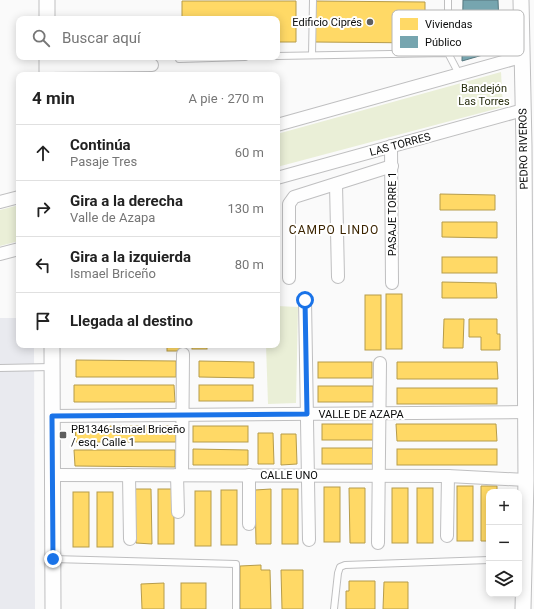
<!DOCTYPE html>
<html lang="es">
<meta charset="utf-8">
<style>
body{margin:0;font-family:Roboto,sans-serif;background:#f6f6f6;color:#222}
.controls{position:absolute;right:12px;bottom:12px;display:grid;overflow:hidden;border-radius:8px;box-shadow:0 2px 10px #0003}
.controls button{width:36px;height:36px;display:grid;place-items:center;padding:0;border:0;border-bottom:1px solid #e0e0e0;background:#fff;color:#222;font:20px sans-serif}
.stop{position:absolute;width:12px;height:12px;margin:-9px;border:3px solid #1a73e8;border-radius:50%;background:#fff}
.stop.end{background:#1a73e8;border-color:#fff;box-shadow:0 1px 4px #0008}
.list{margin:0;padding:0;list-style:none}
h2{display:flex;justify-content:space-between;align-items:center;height:52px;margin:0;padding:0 16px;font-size:17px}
h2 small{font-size:13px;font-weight:400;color:#767676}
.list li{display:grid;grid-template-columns:26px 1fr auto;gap:12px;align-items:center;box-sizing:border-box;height:56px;padding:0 16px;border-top:1px solid #e0e0e0}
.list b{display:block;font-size:15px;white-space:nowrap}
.list p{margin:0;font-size:13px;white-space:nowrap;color:#767676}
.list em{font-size:13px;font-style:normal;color:#767676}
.icon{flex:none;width:22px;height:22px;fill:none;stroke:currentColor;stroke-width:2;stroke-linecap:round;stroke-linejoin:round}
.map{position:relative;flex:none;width:534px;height:609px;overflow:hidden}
.search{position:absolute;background:#fff;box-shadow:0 2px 10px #0003;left:16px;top:16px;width:264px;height:44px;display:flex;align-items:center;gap:10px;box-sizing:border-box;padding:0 14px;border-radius:8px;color:#767676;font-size:15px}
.panel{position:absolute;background:#fff;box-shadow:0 2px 10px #0003;left:16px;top:72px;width:264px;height:276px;border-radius:8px}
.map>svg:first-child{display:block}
.built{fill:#e9eaef}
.park{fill:#eaefd7}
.homes{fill:#ffd966;stroke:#b69c4b}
.public{fill:#76a5af;stroke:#56777e}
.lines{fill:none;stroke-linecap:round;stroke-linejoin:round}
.service-casing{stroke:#bfbfc0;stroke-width:8}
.minor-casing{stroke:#bfbfc0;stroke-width:14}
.tertiary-casing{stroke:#bfbfc0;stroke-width:17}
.service{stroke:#fefefe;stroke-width:6}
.minor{stroke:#fefefe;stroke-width:12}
.tertiary{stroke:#fefefe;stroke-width:15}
.route{stroke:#1a73e8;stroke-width:5}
.poi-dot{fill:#5f5f5f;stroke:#fff;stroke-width:1.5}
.labels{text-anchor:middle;stroke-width:4;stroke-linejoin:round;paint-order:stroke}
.poi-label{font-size:11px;fill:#0b0c0c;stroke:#fff;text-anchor:end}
.park-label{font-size:11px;fill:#282e0f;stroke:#fff}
.street-label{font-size:11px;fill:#0b0c0c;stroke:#fff}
.neighbourhood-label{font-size:12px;letter-spacing:1px;fill:#3b2400;stroke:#fff}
.key{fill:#fff;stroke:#b6b6b6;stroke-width:1}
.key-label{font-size:11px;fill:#0b0c0c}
</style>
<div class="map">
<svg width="534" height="609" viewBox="0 0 534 609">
<rect width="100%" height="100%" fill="#fafafa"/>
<path class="built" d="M0,318H19V345H34L35,609H0Z"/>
<g class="park">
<path d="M501,72L503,107L277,167V134Z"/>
<path d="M19,205V241L0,246V210Z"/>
<path d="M277,306L298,307L296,403L268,404L266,345H277Z"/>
</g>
<g class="homes">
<path d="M182,1H296V42H277V19H182Z"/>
<path d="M315,1L425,2V43L315,42Z"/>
<path d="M440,194L495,195V210H440Z"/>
<path d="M442,222H497V238L442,237Z"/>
<rect x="442" y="257" width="55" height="16"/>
<path d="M442,282L496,283L497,298H442Z"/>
<rect x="386" y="294" width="16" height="55"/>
<rect x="365" y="295" width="16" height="55"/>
<path d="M444,319H464L463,348H443Z"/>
<path d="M469,319H497V334H500V350H481V337H469Z"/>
<rect x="167" y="345" width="16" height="6"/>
<rect x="192" y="345" width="15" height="4"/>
<path d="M76,360L176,361V377H76Z"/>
<path d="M199,361L254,362V378L199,377Z"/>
<rect x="318" y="362" width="54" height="16"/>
<path d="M397,362H497L498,379H397Z"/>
<path d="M74,385H174L175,402H74Z"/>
<rect x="199" y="385" width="54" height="16"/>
<rect x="318" y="386" width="55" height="16"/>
<rect x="397" y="388" width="100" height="16"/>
<rect x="322" y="424" width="55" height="16"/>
<path d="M396,424H496L497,441H397Z"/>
<path d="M75,426H176V442H76Z"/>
<rect x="193" y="426" width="55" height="16"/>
<path d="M258,433H273L274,464H258Z"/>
<path d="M281,434H296L297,464L281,465Z"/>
<rect x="322" y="448" width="55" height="16"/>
<path d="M193,449L248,450V465H193Z"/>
<rect x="397" y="449" width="100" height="16"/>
<path d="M74,450H175V467L75,466Z"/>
<rect x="457" y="486" width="16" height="55"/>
<path d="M481,486H497V492H489V541H481Z"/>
<rect x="324" y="487" width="16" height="55"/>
<path d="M349,488H365V543H350Z"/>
<rect x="392" y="488" width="16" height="55"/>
<rect x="417" y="488" width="16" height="55"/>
<path d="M135,489H151L152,544L136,543Z"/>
<rect x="158" y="489" width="16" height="55"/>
<path d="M271,489V544H256L255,490Z"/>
<rect x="282" y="489" width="16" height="55"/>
<rect x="221" y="490" width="16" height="55"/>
<rect x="195" y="491" width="16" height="55"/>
<rect x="73" y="492" width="16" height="55"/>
<rect x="97" y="492" width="16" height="55"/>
<path d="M261,565V570H270L271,609H240V566Z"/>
<path d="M281,570H303V609H282Z"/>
<path d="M349,581H375V609H346V591H349Z"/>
<path d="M384,582H408V609H383Z"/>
<path d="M164,583V609H142L141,584Z"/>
<rect x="181" y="583" width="25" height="26"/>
</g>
<path class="public" d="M463,0H498L500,50L462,61Z"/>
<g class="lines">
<defs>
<g id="service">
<path d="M448,0V53"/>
<path d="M312,55L313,0"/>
<path d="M277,56L448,53L459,74"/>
<path d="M179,59L245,57"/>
<path d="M0,368L52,367"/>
<path d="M53,559L236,564V608"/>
<path d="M334,609L338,573L340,567L345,565L489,560"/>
</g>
<g id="minor">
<path d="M47,66L152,65"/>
<path d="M277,125L521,57"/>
<path d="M391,146L392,283"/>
<path d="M277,178L523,110"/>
<path d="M336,184L338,277"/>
<path d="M0,202L19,197"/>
<path d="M0,254L19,249"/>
<path d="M289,278V204L294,197L392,166"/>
<path d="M305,300L309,540"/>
<path d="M52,416L525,412"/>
<path d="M53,475L448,476L526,480"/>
<path d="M129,475L130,539"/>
<path d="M177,475L178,512"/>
<path d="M182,475L183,354"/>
<path d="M249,475V524"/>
<path d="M447,536L448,476"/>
<path d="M378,543L380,363"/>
</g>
<g id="tertiary">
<path d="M47,0V19"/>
<path d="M521,0L524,146L526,480L523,609"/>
<path d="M47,57V75"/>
<path d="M52,345L53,609"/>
</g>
</defs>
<use href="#service" class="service-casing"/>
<use href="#minor" class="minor-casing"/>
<use href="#tertiary" class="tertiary-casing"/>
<use href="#service" class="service"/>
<use href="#minor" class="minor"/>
<use href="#tertiary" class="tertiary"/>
</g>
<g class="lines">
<path class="route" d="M53,559L52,416L307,414L305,300"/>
</g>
<g class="poi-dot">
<circle cx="370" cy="22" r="4"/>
<rect x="59" y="431" width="8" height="8" rx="2"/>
</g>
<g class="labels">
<g class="poi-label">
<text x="362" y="26">Edificio Ciprés</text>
<text x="71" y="433" text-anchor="start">PB1346-Ismael Briceño<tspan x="71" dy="13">/ esq. Calle 1</tspan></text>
</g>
<g class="park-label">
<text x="484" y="92">Bandejón<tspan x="484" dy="13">Las Torres</tspan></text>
</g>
<g class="street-label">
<text transform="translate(400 144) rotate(-15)" y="4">LAS TORRES</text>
<text transform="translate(523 149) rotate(-91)" y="4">PEDRO RIVEROS</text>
<text transform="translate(392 214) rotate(-90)" y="4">PASAJE TORRE 1</text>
<text x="361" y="418">VALLE DE AZAPA</text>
<text x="289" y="479">CALLE UNO</text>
</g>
<g class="neighbourhood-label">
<text x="334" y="234">CAMPO LINDO</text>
</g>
</g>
<rect x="392" y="10" width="132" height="46" rx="6" class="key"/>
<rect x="400" y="18" width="18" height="12" fill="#ffd966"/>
<rect x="400" y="36" width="18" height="12" fill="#76a5af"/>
<g class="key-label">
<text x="425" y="28">Viviendas</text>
<text x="425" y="46">Público</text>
</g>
</svg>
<div class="controls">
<button>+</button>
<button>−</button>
<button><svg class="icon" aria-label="layers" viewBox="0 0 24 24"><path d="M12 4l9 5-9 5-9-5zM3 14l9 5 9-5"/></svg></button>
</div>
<div class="stop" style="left:305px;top:300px"></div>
<div class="stop end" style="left:53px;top:559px"></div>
<div class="search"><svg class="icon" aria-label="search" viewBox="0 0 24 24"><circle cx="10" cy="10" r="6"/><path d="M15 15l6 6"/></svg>Buscar aquí</div>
<section class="panel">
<h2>4 min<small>A pie · 270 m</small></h2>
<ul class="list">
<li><svg class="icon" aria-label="ahead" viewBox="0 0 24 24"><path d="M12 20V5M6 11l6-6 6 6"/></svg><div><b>Continúa</b><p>Pasaje Tres</p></div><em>60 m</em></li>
<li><svg class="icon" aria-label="right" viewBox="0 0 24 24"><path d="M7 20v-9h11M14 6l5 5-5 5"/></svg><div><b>Gira a la derecha</b><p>Valle de Azapa</p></div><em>130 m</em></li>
<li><svg class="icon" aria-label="left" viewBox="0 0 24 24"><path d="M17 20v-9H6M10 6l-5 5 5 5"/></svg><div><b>Gira a la izquierda</b><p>Ismael Briceño</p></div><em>80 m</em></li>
<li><svg class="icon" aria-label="arrive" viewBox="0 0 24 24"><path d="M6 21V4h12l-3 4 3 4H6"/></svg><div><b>Llegada al destino</b></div></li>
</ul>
</section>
</div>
